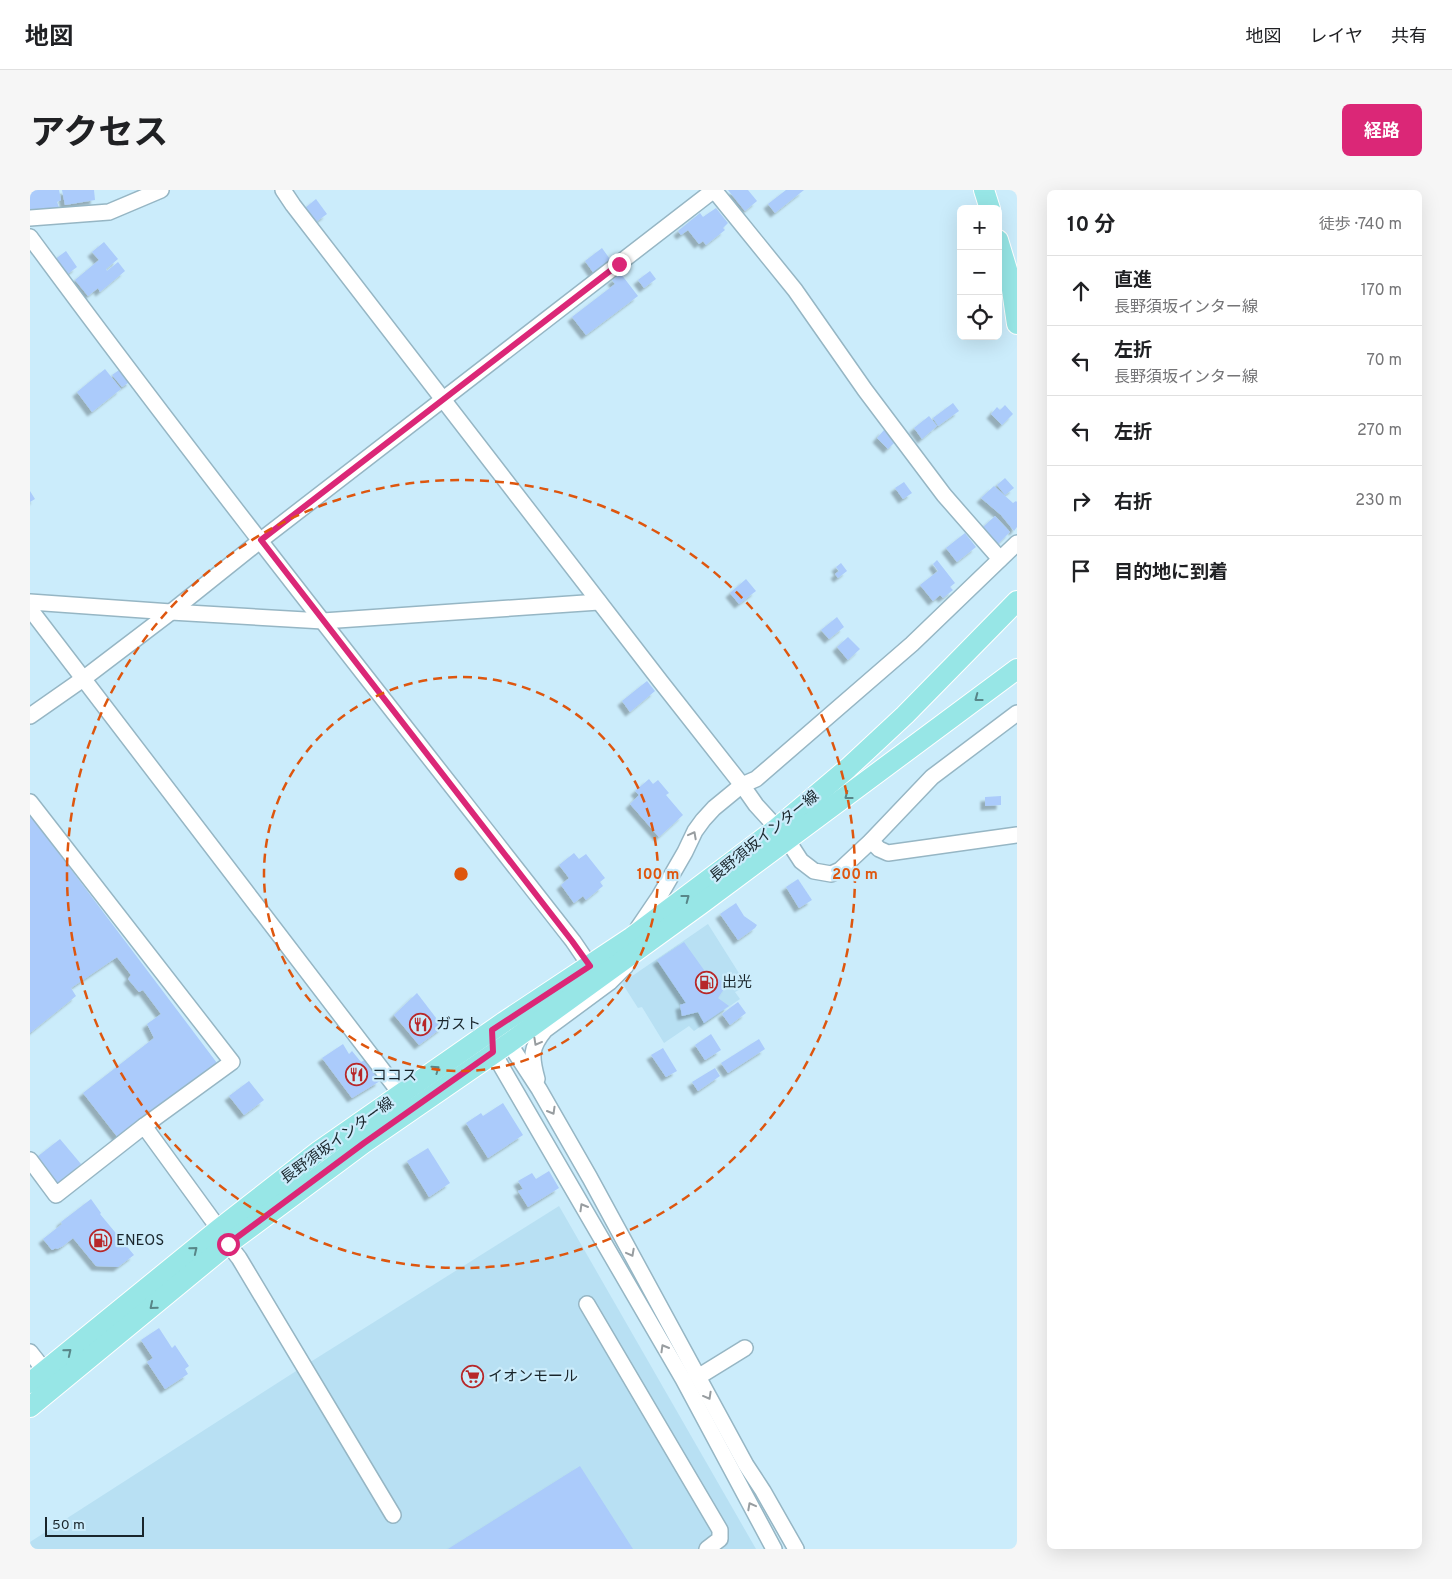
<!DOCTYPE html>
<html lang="ja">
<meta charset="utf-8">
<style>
body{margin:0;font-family:Overpass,"Noto Sans JP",sans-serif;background:#f6f6f6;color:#202124}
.controls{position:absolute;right:15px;top:15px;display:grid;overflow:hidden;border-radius:8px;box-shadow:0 5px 20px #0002}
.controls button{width:45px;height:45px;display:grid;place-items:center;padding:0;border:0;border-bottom:1px solid #e0e0e0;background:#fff;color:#202124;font:25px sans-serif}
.scale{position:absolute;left:15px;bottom:12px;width:99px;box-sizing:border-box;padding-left:5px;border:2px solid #19252b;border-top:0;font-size:14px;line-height:18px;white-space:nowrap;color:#19252b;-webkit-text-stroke:4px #cbecfb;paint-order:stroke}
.stop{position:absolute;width:15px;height:15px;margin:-11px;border:4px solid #db2777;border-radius:50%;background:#fff}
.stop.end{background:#db2777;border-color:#fff;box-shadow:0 1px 5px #0008}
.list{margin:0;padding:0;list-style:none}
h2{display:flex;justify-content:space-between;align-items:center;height:65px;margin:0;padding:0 20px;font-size:21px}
h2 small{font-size:16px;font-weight:400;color:#757577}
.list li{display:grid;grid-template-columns:32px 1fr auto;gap:15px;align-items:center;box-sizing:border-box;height:70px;padding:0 20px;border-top:1px solid #e0e0e0}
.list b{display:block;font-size:19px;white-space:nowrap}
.list p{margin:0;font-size:16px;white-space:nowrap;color:#757577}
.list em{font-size:16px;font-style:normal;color:#757577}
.icon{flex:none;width:28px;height:28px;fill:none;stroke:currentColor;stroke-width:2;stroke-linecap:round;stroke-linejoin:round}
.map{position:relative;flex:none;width:987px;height:1359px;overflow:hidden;border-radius:8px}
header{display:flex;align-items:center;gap:30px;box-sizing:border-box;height:70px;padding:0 25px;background:#fff;border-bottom:1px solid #e0e0e0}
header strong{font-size:24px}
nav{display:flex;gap:28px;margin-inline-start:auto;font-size:18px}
.intro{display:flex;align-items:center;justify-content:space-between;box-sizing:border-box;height:120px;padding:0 30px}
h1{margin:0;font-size:35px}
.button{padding:12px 22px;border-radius:8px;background:#db2777;color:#fff;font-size:18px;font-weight:700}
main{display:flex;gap:30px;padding:0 30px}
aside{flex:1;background:#fff;border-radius:8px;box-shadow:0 5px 20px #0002}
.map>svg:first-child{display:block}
.built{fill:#b8e0f3}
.building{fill:#abcbfb;filter:url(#shadow)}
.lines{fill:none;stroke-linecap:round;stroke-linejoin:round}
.minor-casing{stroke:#96b6c4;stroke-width:18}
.major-casing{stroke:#fff;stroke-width:22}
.minor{stroke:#fff;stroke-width:15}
.major{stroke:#97e6e6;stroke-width:20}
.oneway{stroke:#588688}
.oneway2{stroke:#989da0}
.route{stroke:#db2777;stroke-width:6}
.ring{fill:none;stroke:#de560e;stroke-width:2.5;stroke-dasharray:9 6}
.labels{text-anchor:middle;stroke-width:4.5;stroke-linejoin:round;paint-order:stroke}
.street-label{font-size:15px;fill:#19252b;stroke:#cbecfb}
.poi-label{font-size:15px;fill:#19252b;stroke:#cbecfb;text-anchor:start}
.centre{fill:#de560e;stroke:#cbecfb;stroke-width:2.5}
.ring-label{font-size:15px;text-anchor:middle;font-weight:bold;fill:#de560e;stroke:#cbecfb;stroke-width:4.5;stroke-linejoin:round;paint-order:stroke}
</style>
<header>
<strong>地図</strong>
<nav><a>地図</a><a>レイヤ</a><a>共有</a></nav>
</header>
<div class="intro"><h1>アクセス</h1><a class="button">経路</a></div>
<main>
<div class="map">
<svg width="987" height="1359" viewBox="0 0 987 1359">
<defs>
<filter id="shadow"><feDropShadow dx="-4.5" dy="4.5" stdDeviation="1" flood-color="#0004"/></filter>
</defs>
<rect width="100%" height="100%" fill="#cbecfb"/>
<g class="built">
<path d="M678,734L717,796L705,802L710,809L664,841L659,836L634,853L612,817L608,818L592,793Z"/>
<path d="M529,1016L726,1359H0V1352L274,1176Z"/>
</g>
<g class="building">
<path d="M0,0H29L31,10L27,12L30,20L0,24Z"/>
<path d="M32,0H64L65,10L35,15Z"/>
<path d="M698,0H718L727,11L715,21Z"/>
<path d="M756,0H774L745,23L738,14Z"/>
<path d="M286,9L297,24L286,32L275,18Z"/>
<path d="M686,18L698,33L693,38L695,40L676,55L673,51L669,54L658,40L651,45L648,41L670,23L673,27Z"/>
<path d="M74,52L88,69L76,79L77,81L88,72L95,81L70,102L68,98L58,106L45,90L69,70L62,62Z"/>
<path d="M572,58L582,72L565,85L555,71Z"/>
<path d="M36,61L47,77L35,86L24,70Z"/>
<path d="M620,81L626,89L614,98L608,90Z"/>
<path d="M591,84L608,106L556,145L542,127L585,94L582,90Z"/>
<path d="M92,178L101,191L92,197L82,185Z"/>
<path d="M75,179L91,199L62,222L47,202Z"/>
<path d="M923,213L929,221L908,236L903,228Z"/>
<path d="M975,215L983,224L972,235L961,224L967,217L970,220Z"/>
<path d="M899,226L907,236L892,249L884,238Z"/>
<path d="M854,240L865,252L858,259L847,248Z"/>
<path d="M975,288L984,298L975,305L967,295Z"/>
<path d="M874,292L882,303L873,309L865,298Z"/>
<path d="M964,296L983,313L986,311L987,312V337L984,341L971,325L951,308Z"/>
<path d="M0,301L5,309L0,312Z"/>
<path d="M965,326L980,342L966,356L951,339Z"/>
<path d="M935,343L946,357L927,372L916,358Z"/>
<path d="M907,370L925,393L920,397L923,400L913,408L910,405L903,411L890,395L908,381L903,374Z"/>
<path d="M811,373L817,381L808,388L805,384L809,381L806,377Z"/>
<path d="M716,389L726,401L709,414L700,403Z"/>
<path d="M807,427L814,437L799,449L791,440Z"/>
<path d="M818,447L830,459L818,470L807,457Z"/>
<path d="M617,491L625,501L600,522L592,511Z"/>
<path d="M619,589L623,594L628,590L639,603L636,605L653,625L629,647L600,614L609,605L605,601Z"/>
<path d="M971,606V615L955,616V607Z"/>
<path d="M0,625L187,873L89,949L53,903L124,848L117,834L131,824L113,800L109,802L98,789L101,785L87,767L41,798L46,806L0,843Z"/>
<path d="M544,663L549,669L556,664L575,688L570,692L573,696L556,710L553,706L544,713L531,695L539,688L529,675Z"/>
<path d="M768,689L782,710L769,718L756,697Z"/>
<path d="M706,713L714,726L727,735L725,738L708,750L690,724Z"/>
<path d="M654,752L684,794L688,789L697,794L688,808L699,816L674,833L668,822L652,826L650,815L656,813L627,770Z"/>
<path d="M387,803L413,837L389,855L364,825Z"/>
<path d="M708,812L716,823L700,835L692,824Z"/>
<path d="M681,844L691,860L675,870L665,855Z"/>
<path d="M729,849L735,859L698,883L691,873Z"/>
<path d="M313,854L319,864L322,861L331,872L335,870L350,891L322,908L292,868Z"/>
<path d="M633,858L647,881L636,887L621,865Z"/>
<path d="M685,878L690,886L668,901L662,892Z"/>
<path d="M219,891L234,910L214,925L199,906Z"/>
<path d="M473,913L493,945L458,968L436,933L451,923L453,926Z"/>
<path d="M30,949L51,974L28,993L7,967Z"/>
<path d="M398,958L420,993L399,1007L377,971Z"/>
<path d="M519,981L529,998L498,1017L488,1001L493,999L488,991L502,983L506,989Z"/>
<path d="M61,1009L71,1023L70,1024L104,1065L88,1077L66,1076L43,1048L33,1056L27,1059L26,1058L22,1060L13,1049L32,1034L31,1032Z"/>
<path d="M129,1138L142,1158L145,1155L159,1176L155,1179L158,1184L135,1199L117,1172L123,1168L111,1150Z"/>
<path d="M550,1276L603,1359H418Z"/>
</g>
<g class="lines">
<defs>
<g id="minor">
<path d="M253,0L263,15L631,492L712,595L726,615L747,638"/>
<path d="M684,0L765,100L835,200L914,305L970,369"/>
<path d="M0,28L79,22L131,0"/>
<path d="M0,47C176,286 360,517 543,751L560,776"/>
<path d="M0,412L141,422L293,431L569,412"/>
<path d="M0,419L370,903"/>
<path d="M0,526L53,489L141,422L231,350L684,0"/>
<path d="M0,612L202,872L114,936"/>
<path d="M758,651L771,671L784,681L801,684L810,680L841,651L902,587L987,523"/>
<path d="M841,651L849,659L858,663L987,645"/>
<path d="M608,738L629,707L655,662L665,641L673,630L684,618L712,595L726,589L882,454L987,353"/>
<path d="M471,847L479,853L509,899L560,988L716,1275L733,1301L766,1359"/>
<path d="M463,854V862L653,1189L744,1359"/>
<path d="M507,889C501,867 500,858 515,840L580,792L596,776"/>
<path d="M0,970L26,1005L114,936L189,1039"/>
<path d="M198,1054L209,1068L363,1325"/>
<path d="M557,1114L690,1340V1349L677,1359"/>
<path d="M0,1162L15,1181"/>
<path d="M668,1187L715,1158"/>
</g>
<g id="major">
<path d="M954,0L960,19"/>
<path d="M968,50L981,93L987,134"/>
<path d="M0,1193L189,1039L289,961L474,832L602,747L747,638L818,578L875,525L987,411"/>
<path d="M0,1217L198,1054L334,953L479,853L671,714L987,479"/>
</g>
</defs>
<use href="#minor" class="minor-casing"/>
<use href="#major" class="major-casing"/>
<use href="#minor" class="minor"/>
<use href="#major" class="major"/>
</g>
<defs><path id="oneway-chevron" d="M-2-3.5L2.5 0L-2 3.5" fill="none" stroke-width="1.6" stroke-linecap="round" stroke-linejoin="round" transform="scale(1.25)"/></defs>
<g class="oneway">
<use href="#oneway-chevron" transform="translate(948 508) rotate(143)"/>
<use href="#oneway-chevron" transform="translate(818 606) rotate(143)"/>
<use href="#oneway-chevron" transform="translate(656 708) rotate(-37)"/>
<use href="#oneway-chevron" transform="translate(406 879) rotate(-35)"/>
<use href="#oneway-chevron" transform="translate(164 1060) rotate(-39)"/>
<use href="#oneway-chevron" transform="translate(123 1116) rotate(140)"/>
<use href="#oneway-chevron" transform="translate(38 1162) rotate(-39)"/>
</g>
<g class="oneway2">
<use href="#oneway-chevron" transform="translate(663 645) rotate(-62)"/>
<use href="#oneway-chevron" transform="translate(507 852) rotate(119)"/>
<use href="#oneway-chevron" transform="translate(522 921) rotate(60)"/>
<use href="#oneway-chevron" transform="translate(553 1017) rotate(-120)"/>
<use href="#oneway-chevron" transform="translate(601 1063) rotate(62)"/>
<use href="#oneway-chevron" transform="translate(634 1158) rotate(-120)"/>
<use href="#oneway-chevron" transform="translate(678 1206) rotate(61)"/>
<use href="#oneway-chevron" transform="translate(721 1316) rotate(-118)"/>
</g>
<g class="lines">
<path class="route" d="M198,1054L334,953L463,862L462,840L560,776L542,751L231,350L589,74"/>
</g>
<g class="ring">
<circle cx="431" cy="684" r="197"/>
<circle cx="431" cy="684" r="394"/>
</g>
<defs>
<symbol id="fuel-ring" viewBox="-11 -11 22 22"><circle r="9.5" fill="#cbecfb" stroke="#b72729" stroke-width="1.5"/><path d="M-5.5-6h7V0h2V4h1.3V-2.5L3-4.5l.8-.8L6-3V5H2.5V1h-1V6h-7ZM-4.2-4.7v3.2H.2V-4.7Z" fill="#b72729"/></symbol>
<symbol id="restaurant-ring" viewBox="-11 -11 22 22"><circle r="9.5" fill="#cbecfb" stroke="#b72729" stroke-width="1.5"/><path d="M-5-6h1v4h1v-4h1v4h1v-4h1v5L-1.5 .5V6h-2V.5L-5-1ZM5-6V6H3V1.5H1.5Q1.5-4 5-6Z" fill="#b72729"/></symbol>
<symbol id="supermarket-ring" viewBox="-11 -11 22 22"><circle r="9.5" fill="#cbecfb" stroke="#b72729" stroke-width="1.5"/><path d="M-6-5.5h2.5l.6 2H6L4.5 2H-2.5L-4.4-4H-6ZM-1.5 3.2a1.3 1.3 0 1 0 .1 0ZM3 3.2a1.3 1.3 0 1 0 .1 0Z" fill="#b72729"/></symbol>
</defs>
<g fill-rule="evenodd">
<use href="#fuel-ring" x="664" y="780" width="25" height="25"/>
<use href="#restaurant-ring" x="378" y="822" width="25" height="25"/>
<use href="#restaurant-ring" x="314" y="872" width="25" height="25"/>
<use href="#fuel-ring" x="58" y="1038" width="25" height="25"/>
<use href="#supermarket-ring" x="430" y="1174" width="25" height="25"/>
</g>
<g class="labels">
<g class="street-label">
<text transform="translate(734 646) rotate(-39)" y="5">長野須坂インター線</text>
<text transform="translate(307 950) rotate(-36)" y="5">長野須坂インター線</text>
</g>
<g class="poi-label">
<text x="692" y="797">出光</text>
<text x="406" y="839">ガスト</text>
<text x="342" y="890">ココス</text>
<text x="86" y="1055">ENEOS</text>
<text x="458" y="1191">イオンモール</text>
</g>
</g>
<circle cx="431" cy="684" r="8" class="centre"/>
<g class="ring-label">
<text x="628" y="689">100 m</text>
<text x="825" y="689">200 m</text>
</g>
</svg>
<div class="controls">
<button>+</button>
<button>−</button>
<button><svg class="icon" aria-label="locate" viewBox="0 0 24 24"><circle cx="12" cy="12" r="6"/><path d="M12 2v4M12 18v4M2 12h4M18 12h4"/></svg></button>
</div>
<div class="scale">50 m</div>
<div class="stop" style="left:198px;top:1054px"></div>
<div class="stop end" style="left:589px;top:74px"></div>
</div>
<aside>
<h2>10 分<small>徒歩 · 740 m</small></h2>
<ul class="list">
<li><svg class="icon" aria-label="ahead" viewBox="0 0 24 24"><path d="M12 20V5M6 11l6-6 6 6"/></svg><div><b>直進</b><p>長野須坂インター線</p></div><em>170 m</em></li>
<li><svg class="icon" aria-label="left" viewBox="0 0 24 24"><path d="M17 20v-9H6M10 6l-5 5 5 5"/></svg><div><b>左折</b><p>長野須坂インター線</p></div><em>70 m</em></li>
<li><svg class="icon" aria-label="left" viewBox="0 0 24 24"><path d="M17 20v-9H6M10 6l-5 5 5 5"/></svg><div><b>左折</b></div><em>270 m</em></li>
<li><svg class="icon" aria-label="right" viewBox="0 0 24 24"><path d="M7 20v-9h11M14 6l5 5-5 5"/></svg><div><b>右折</b></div><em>230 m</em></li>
<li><svg class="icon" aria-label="arrive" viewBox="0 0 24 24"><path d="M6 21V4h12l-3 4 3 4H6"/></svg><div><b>目的地に到着</b></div></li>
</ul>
</aside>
</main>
